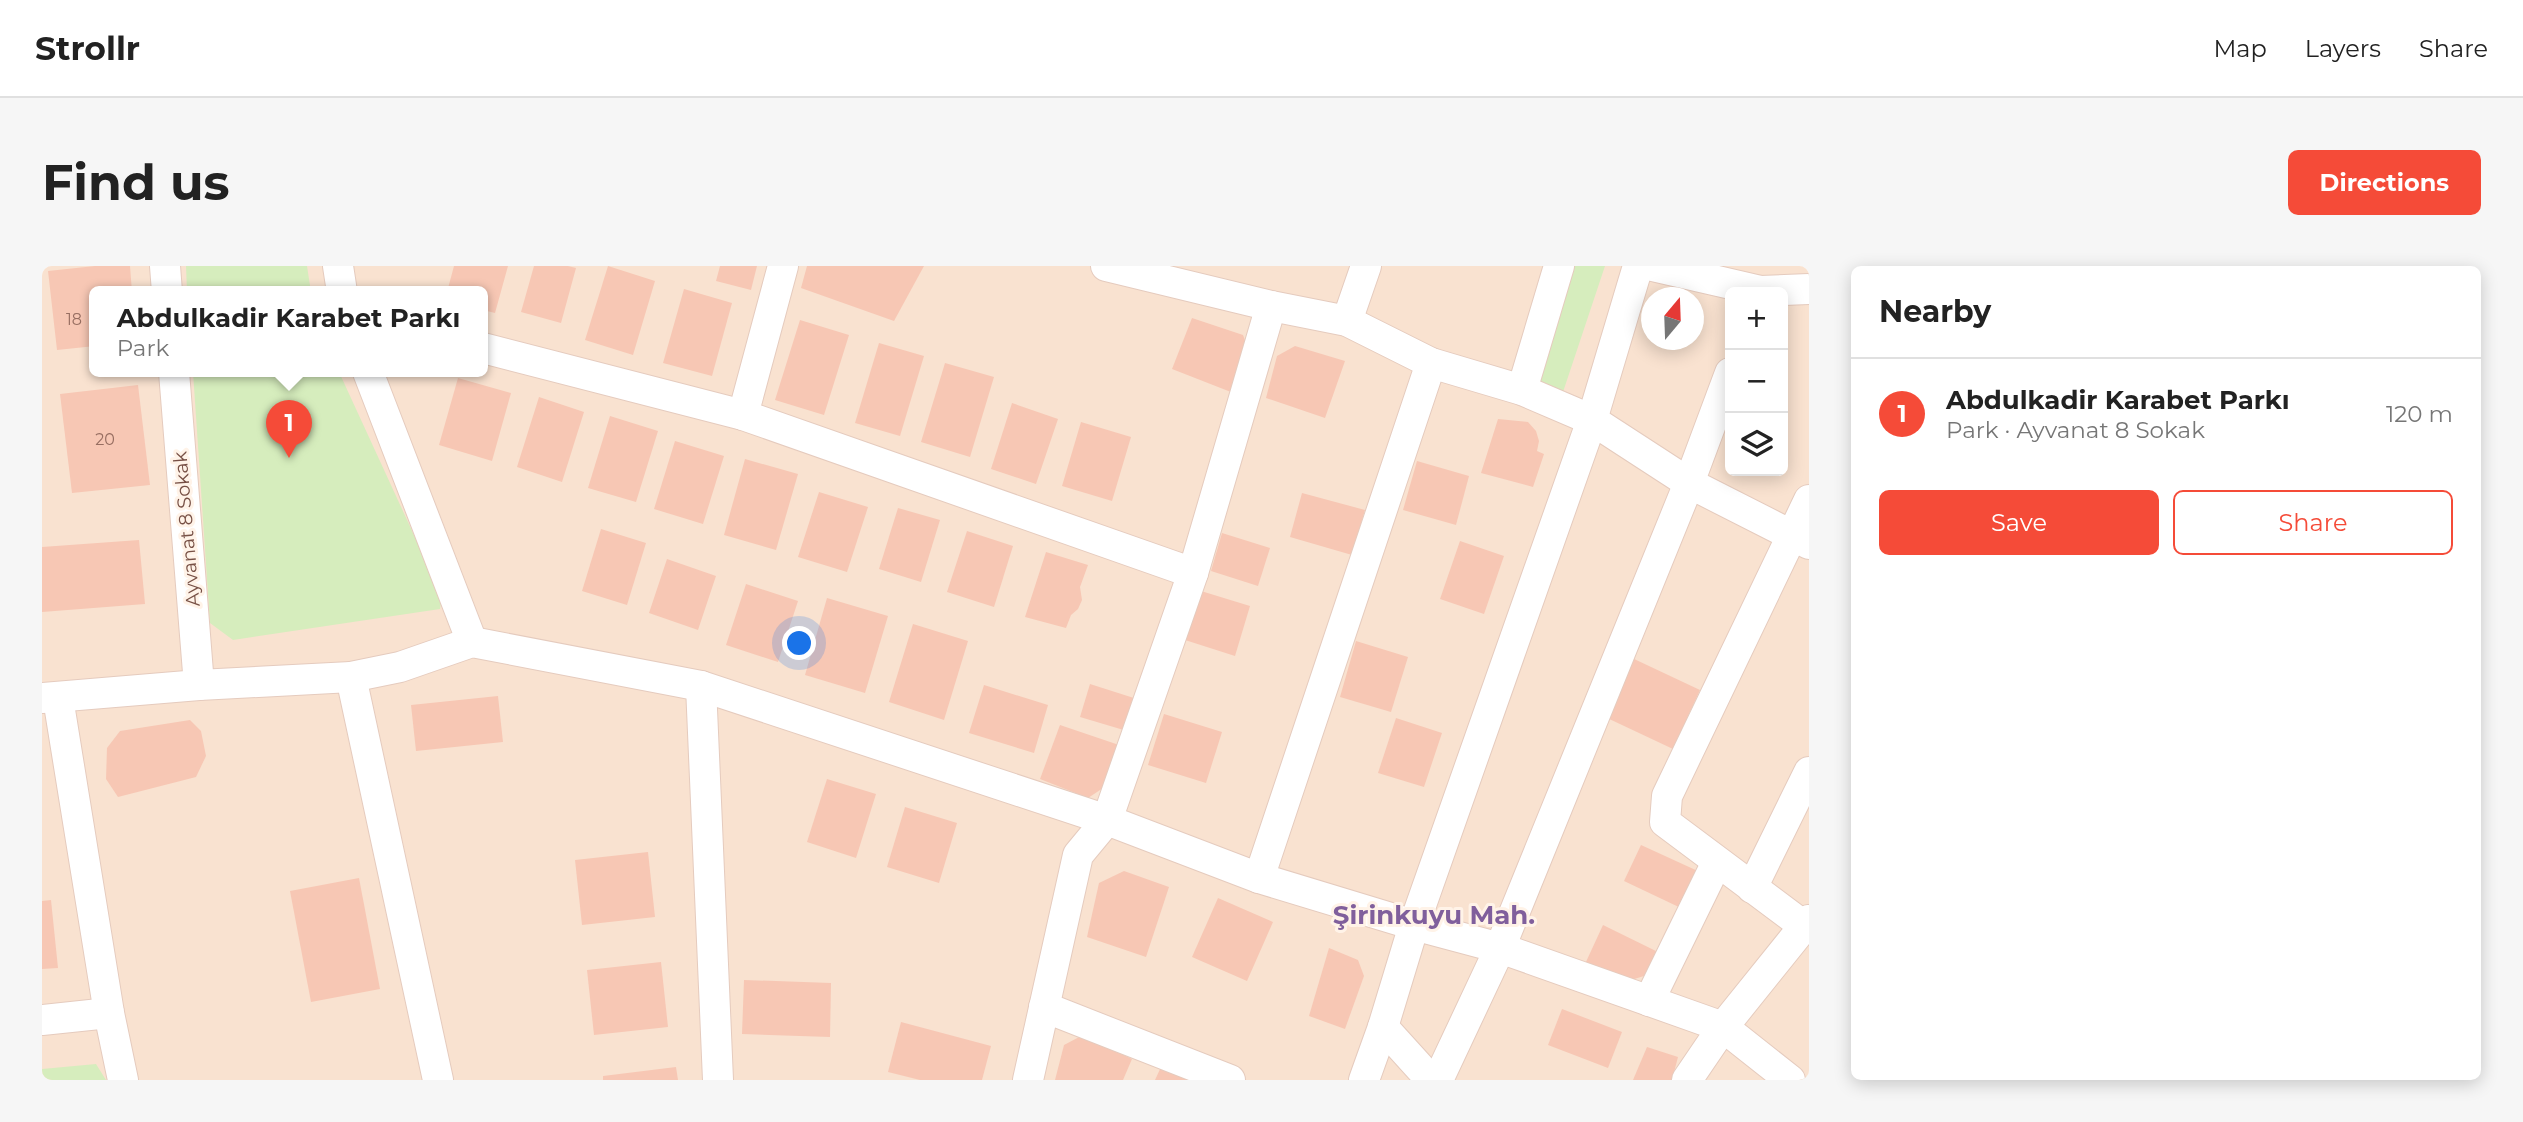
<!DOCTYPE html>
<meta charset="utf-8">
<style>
body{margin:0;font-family:Montserrat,sans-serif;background:#f6f6f6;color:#222}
.controls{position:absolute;right:21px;top:21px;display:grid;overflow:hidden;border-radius:10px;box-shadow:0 4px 18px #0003}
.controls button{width:63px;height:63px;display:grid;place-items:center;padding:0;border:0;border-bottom:2px solid #e0e0e0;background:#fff;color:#222;font:35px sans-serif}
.compass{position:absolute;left:1599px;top:21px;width:63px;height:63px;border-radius:50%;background:#fff;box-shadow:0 4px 18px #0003;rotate:19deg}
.you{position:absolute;left:758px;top:378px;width:24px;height:24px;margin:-18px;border:5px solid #fff;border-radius:50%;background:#1a73e8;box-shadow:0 0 0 10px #1a73e833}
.badge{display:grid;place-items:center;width:46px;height:46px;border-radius:50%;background:#f54b38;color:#fff;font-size:23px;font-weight:700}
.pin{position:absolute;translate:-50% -58px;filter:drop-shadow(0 2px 4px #0008)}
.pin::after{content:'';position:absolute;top:37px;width:24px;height:21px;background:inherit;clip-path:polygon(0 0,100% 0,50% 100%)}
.popup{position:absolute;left:47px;top:20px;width:399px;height:91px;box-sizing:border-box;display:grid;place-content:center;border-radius:10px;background:#fff;filter:drop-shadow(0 2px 5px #0005);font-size:23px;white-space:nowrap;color:#767676}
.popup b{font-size:26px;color:#222}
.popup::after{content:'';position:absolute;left:50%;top:100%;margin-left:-14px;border:14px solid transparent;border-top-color:#fff}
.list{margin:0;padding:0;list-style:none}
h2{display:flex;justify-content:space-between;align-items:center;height:91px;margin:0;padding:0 28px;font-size:30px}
h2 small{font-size:23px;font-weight:400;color:#767676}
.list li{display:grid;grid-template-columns:46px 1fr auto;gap:21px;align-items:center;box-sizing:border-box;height:112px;padding:0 28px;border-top:2px solid #e0e0e0}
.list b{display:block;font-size:26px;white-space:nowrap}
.list p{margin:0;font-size:23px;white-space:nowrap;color:#767676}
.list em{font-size:23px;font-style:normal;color:#767676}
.actions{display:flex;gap:14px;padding:21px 28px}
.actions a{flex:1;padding:16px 0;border:2px solid #f54b38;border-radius:10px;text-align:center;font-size:24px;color:#f54b38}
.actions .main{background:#f54b38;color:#fff}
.icon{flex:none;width:38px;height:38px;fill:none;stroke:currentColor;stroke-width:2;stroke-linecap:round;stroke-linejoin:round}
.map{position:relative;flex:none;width:1767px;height:814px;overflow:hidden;border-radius:10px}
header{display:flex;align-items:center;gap:42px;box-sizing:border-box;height:98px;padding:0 35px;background:#fff;border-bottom:2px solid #e0e0e0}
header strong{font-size:33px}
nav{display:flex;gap:38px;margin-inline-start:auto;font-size:24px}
.intro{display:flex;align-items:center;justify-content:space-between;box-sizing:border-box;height:168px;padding:0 42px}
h1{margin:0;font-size:49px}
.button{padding:18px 32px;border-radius:10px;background:#f54b38;color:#fff;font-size:24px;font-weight:700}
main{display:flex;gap:42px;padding:0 42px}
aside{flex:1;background:#fff;border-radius:10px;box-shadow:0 4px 18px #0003}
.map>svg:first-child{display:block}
.residential{fill:#f9e2d0;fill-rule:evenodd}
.green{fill:#d6edbd}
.building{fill:#f7c7b4}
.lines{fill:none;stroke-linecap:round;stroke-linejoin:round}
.street-casing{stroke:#e5cbbe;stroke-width:32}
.street{stroke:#fff;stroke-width:30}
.labels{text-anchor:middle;stroke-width:6;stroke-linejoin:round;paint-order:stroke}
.number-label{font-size:16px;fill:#976e61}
.street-label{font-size:19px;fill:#775045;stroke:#fff3e8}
.district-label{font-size:26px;font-weight:bold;fill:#805f9c;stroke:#fff3e8}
</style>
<header>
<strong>Strollr</strong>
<nav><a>Map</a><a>Layers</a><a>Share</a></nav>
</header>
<div class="intro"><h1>Find us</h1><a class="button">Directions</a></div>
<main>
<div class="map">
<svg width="1767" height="814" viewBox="0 0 1767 814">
<rect width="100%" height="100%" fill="#feefdf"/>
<path class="residential" d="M0,0H1767V814H0ZM53,26H441V106H53ZM1688,26H1741V205H1688ZM1610,32H1652V74H1610Z"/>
<g class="green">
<path d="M144,0H265L269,26H145Z"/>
<path d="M1531,0H1563L1521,126L1510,123L1496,114Z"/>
<path d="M151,106H297L400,330L398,343L191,374L168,357Z"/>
<path d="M54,798L64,814H0V803Z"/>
</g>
<g class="building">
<path d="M53,0H88L90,26H53V80L15,84L6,5Z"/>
<path d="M412,0H466L453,47L441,44V26H405Z"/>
<path d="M492,0H526L534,2L519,57L479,46Z"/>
<path d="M566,0L613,15L591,89L543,74Z"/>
<path d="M678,0H715L709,24L674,15Z"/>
<path d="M765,0H882L852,55L759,22Z"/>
<path d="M642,23L690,37L670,110L621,97Z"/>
<path d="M1150,52L1201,69L1208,88L1194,128L1130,103Z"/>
<path d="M758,54L807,69L782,149L733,134Z"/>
<path d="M837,77L882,90L858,170L813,157Z"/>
<path d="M1253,80L1303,95L1283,152L1224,132L1235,90Z"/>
<path d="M903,97L952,111L928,191L879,176Z"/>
<path d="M416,112L469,127L450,195L397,179Z"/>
<path d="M96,119L108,219L30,227L18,128Z"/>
<path d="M497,131L542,146L520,216L475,201Z"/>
<path d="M970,137L1016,153L994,218L949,203Z"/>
<path d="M568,150L616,165L594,236L546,222Z"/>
<path d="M1456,153L1486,156L1494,165L1497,175L1495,185L1502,188L1491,221L1439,207Z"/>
<path d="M1039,156L1089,171L1070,235L1020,220Z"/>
<path d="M633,175L682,190L661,258L612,243Z"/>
<path d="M703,193L756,208L734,284L682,269Z"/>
<path d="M1375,195L1427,210L1414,259L1361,244Z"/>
<path d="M777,226L826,241L805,306L756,291Z"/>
<path d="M1260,227L1323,244L1310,289L1248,271Z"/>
<path d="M856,242L898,254L879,316L837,303Z"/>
<path d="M559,263L604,277L585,339L540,325Z"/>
<path d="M925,265L971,280L952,341L905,326Z"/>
<path d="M1180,267L1228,282L1216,320L1169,305Z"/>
<path d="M97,274L103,338L0,346V281Z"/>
<path d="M1418,275L1462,290L1442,348L1398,333Z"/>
<path d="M1004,286L1046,299L1038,321L1040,334L1036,343L1029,349L1024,362L983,351Z"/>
<path d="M625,293L674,310L656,364L607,347Z"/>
<path d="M704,318L756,335L736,396L684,379Z"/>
<path d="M1159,325L1208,340L1193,390L1143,374Z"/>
<path d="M785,332L846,350L823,427L763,409Z"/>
<path d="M871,358L926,375L902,454L847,436Z"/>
<path d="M1314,375L1366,391L1349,446L1298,431Z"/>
<path d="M1590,392L1658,424L1631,483L1563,451Z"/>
<path d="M1048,418L1095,433L1085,465L1038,451Z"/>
<path d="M942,419L1006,439L992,487L927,467Z"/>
<path d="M456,430L461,476L374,485L369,439Z"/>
<path d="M1122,448L1180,466L1164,517L1106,499Z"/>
<path d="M1354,452L1400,467L1382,521L1336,507Z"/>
<path d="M148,454L159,465L164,490L154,511L76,531L64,513L65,482L78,465Z"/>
<path d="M1018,459L1080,480L1070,516L1046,532L998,513Z"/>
<path d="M785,513L834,528L814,592L765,576Z"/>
<path d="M863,541L915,557L897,617L845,601Z"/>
<path d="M1599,579L1658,606L1641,643L1582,615Z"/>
<path d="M606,586L613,651L540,659L533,594Z"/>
<path d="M1082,605L1127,621L1104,691L1045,671L1057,617Z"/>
<path d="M317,612L338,723L269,736L248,625Z"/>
<path d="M1176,632L1231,656L1205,715L1150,691Z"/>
<path d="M9,634L16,702L0,703V635Z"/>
<path d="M1561,659L1618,687L1602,710L1589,714L1543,698Z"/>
<path d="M1287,682L1316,694L1322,710L1303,763L1267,750Z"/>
<path d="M619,696L626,761L552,769L545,704Z"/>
<path d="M702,714L789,717L788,771L700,768Z"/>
<path d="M1520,743L1580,766L1566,802L1506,779Z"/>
<path d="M859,756L949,780L940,814H878L846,806Z"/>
<path d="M1041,769L1090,793L1081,814H1013L1022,779Z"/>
<path d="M1605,781L1636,791L1630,814H1591Z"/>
<path d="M634,801L636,814H561V810Z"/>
<path d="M1119,801L1146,814H1113Z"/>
</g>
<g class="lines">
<defs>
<g id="street">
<path d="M123,0L125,26"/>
<path d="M296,0L300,26"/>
<path d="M1064,0L1229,40L1305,55L1389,97L1480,124L1550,154L1647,217L1767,278"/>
<path d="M1610,0L1719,25L1767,23"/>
<path d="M1305,55L1324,0"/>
<path d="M441,82L701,149L1151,307"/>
<path d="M132,106L157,419"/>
<path d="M326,106L430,376"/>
<path d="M1480,124L1517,0"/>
<path d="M701,149L741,0"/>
<path d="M309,411L396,814"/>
<path d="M659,420L676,814"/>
<path d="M0,432L157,419L309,411L358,401L430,376L659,420L1065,554L1217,612L1372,659L1458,682L1681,761L1748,814"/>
<path d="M16,432L67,747L81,814"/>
<path d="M1217,612L1389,97"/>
<path d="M1710,622L1767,506"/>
<path d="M1762,660L1623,556L1625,530L1767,234"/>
<path d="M1607,735L1675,596"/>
<path d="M1002,741L1188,814"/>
<path d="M0,754L67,747"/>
<path d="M1341,761L1389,814"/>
<path d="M986,814L1036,589L1065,554L1151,307L1229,40"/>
<path d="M1322,814L1341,761L1372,659L1550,154L1596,0"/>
<path d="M1396,814L1458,682L1647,217L1688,107"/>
<path d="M1645,814L1681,761L1767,654"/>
</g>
</defs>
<use href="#street" class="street-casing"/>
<use href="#street" class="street"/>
</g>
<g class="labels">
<g class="number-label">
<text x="32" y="59">18</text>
<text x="63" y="179">20</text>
</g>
<g class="street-label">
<text transform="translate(144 263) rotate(-95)" y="7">Ayvanat 8 Sokak</text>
</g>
<g class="district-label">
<text x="1392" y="658">Şirinkuyu Mah.</text>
</g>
</g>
</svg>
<div class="controls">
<button>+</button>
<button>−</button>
<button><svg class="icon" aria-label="layers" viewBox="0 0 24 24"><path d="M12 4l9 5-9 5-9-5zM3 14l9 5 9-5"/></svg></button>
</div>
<svg class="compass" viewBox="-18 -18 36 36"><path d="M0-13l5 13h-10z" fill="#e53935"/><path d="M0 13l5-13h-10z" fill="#767676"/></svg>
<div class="you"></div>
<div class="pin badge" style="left:247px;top:192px">1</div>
<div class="popup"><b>Abdulkadir Karabet Parkı</b>Park</div>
</div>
<aside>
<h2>Nearby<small></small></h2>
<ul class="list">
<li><span class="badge">1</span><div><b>Abdulkadir Karabet Parkı</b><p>Park · Ayvanat 8 Sokak</p></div><em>120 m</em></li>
</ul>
<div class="actions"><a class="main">Save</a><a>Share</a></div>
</aside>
</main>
